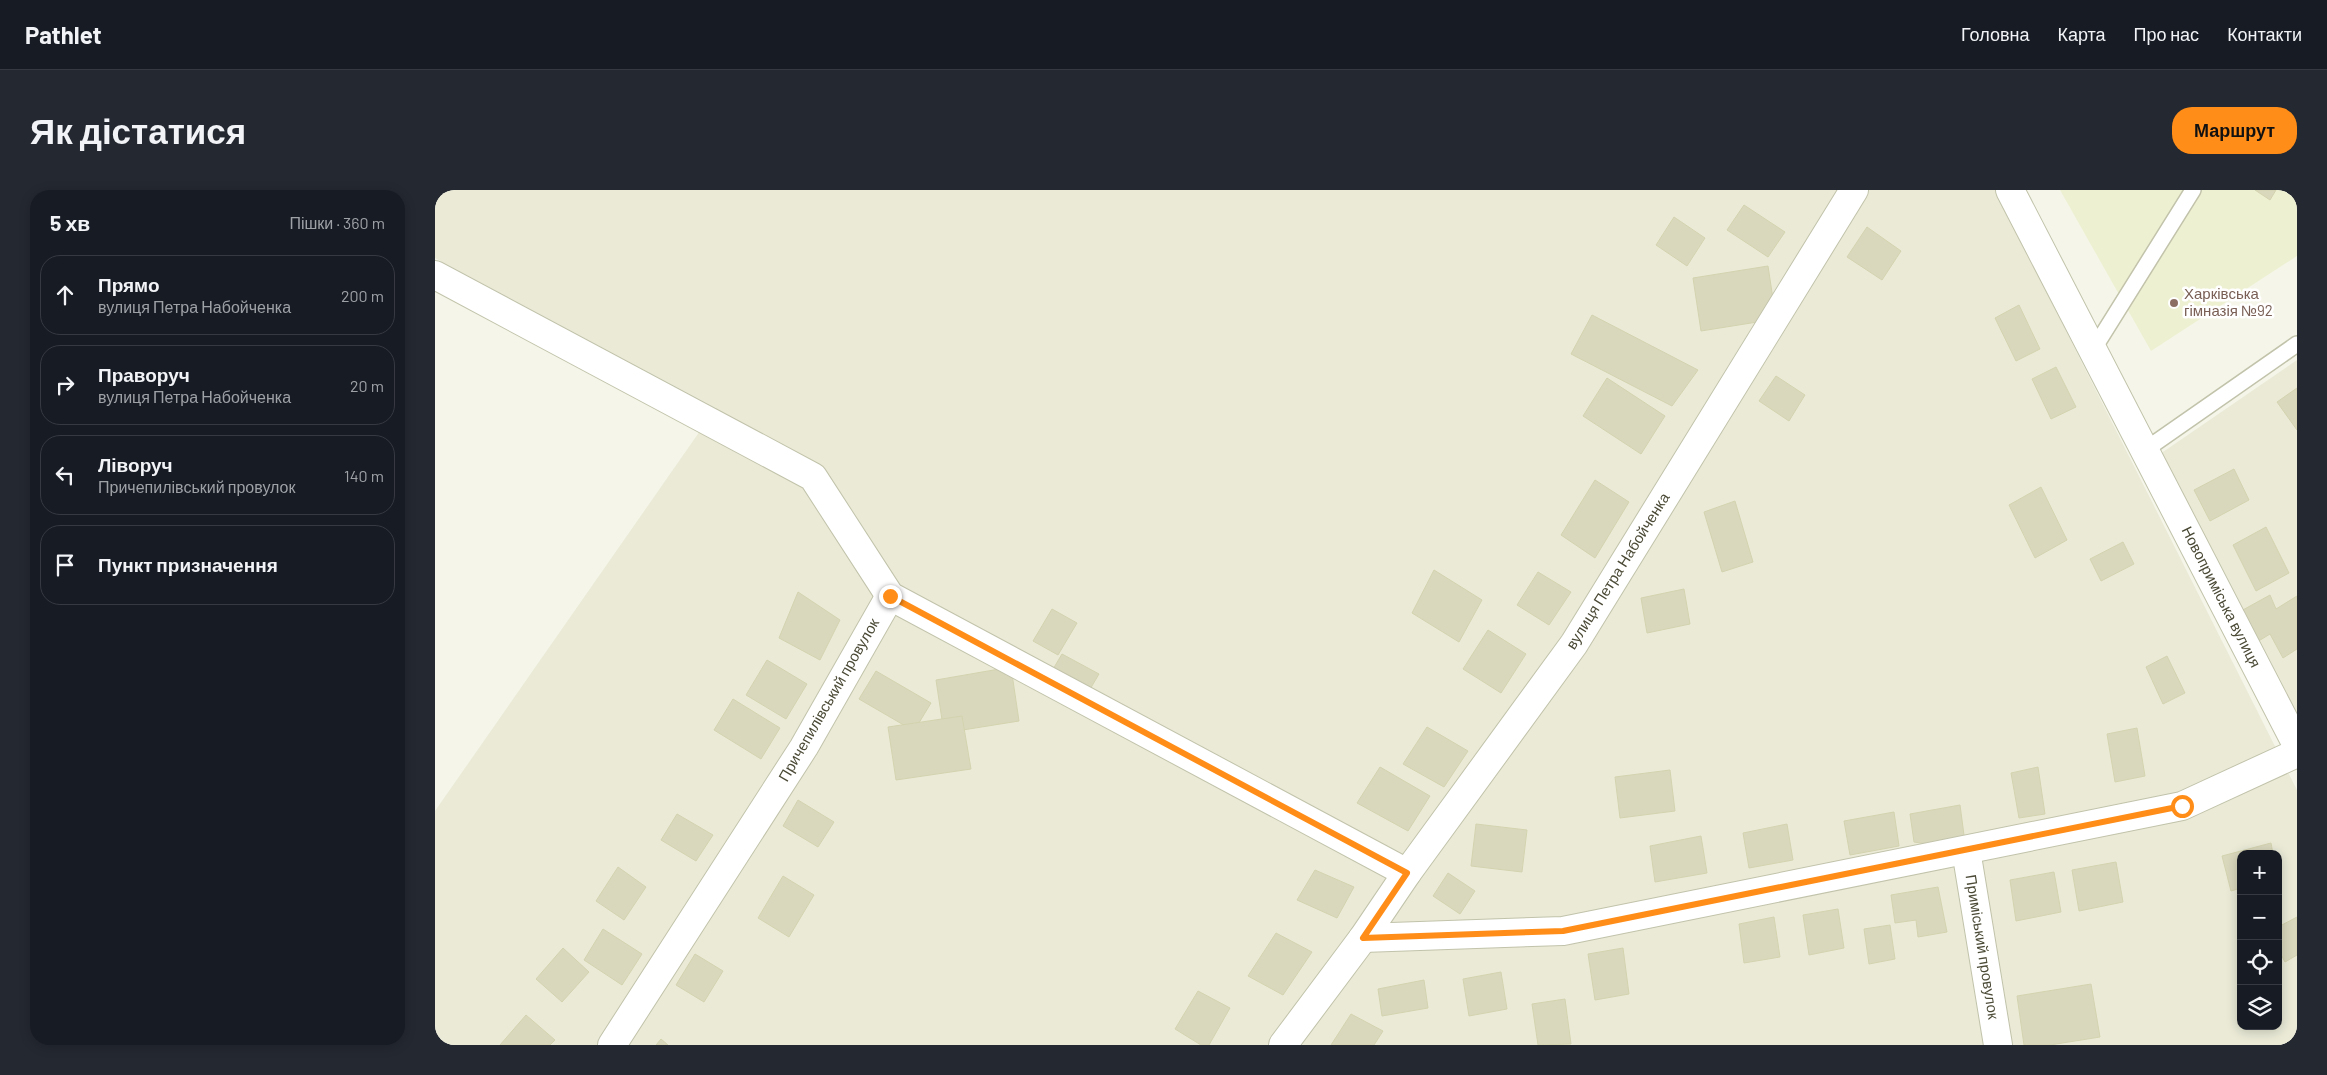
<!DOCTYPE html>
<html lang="uk">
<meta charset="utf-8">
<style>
body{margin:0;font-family:Barlow,sans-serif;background:#242831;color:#f1f3f6}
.controls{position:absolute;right:15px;bottom:15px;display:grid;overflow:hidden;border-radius:10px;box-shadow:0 2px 12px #0003}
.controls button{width:45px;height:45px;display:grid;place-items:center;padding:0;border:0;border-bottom:1px solid #363941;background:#171b24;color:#f1f3f6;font:25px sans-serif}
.stop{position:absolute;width:15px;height:15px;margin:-11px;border:4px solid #ff8d17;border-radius:50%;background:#fff}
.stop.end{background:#ff8d17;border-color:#fff;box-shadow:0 1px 5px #0008}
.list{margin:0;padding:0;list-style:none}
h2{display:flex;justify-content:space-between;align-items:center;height:65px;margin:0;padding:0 20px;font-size:21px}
h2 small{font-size:16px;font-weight:400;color:#9ea1a6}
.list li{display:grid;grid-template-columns:32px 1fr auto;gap:15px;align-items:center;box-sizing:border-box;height:80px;margin:0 10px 10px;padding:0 10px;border:1px solid #363941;border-radius:20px}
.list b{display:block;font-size:19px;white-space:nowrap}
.list p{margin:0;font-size:16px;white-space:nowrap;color:#9ea1a6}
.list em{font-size:16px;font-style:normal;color:#9ea1a6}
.icon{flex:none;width:28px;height:28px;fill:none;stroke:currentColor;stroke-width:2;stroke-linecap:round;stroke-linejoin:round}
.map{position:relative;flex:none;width:1862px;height:855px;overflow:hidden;border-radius:20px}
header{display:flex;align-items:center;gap:30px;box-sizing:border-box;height:70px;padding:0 25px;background:#171b24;border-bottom:1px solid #363941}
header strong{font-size:24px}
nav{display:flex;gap:28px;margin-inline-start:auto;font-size:18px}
.intro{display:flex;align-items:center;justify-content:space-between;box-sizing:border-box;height:120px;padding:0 30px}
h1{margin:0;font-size:35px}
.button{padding:12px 22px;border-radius:20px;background:#ff8d17;color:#111;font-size:18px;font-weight:700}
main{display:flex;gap:30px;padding:0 30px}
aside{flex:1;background:#171b24;border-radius:20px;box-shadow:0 2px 12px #0003}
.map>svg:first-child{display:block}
.residential{fill:#eaead7;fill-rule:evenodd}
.education{fill:#eef0d2}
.building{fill:#d9d8bd;stroke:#d4d3af}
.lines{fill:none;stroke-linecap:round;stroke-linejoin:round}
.service-casing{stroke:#c2c3aa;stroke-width:18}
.minor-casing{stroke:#c2c3aa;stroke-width:30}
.service{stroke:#fff;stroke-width:15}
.minor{stroke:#fff;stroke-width:28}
.route{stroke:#ff8d17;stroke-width:6}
.education-dot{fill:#8d6e63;stroke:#fff;stroke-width:2}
.labels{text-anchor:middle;stroke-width:5;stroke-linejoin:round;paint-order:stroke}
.education-label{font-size:15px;fill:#785e54;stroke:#fff;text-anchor:start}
.street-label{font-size:15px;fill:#4b4a36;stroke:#fff}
</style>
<header>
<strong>Pathlet</strong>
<nav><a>Головна</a><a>Карта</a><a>Про нас</a><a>Контакти</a></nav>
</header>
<div class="intro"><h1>Як дістатися</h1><a class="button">Маршрут</a></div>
<main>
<aside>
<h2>5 хв<small>Пішки · 360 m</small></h2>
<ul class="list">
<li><svg class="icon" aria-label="ahead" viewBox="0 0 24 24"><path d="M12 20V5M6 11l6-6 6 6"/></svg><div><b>Прямо</b><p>вулиця Петра Набойченка</p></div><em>200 m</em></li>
<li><svg class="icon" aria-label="right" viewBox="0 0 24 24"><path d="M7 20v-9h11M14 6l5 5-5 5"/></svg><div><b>Праворуч</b><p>вулиця Петра Набойченка</p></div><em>20 m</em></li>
<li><svg class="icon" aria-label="left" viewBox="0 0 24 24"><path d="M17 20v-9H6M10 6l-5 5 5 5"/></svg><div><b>Ліворуч</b><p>Причепилівський провулок</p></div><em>140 m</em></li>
<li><svg class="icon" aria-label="arrive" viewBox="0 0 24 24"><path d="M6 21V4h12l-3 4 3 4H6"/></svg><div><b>Пункт призначення</b></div></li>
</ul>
</aside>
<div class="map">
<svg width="1862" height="855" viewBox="0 0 1862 855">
<rect width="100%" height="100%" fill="#f5f6e9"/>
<g class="residential">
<path d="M0,0H1560L1862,600V855H0V621L281,218L0,68ZM1806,664H1843V836H1806Z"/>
<path d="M1862,170V532L1725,264Z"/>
</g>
<path class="education" d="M1625,0H1862V66L1716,161Z"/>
<g class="building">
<path d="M1820,0H1841L1835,10Z"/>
<path d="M1309,15L1350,42L1333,67L1292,40Z"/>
<path d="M1239,27L1270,48L1252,76L1221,55Z"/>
<path d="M1432,37L1466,61L1447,90L1412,67Z"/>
<path d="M1333,76L1341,129L1266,141L1258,88Z"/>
<path d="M1584,115L1605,159L1581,171L1560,128Z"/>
<path d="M1157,125L1263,180L1237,216L1136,164Z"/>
<path d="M1621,177L1641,217L1616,229L1597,189Z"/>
<path d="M1341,186L1370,205L1354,231L1324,211Z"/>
<path d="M1172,188L1230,226L1206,264L1148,226Z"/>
<path d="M1862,198V240L1842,212Z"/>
<path d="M1799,279L1814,310L1775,331L1759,300Z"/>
<path d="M1160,290L1194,312L1160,368L1126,345Z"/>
<path d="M1606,297L1632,350L1600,368L1574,315Z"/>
<path d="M1300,311L1318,372L1287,382L1269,322Z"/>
<path d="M1831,337L1854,383L1821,401L1798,355Z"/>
<path d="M1688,352L1699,374L1666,391L1655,369Z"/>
<path d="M999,380L1047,410L1024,452L977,423Z"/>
<path d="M1103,382L1136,402L1114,435L1082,415Z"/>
<path d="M1249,399L1255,434L1212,443L1206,408Z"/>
<path d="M363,402L405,430L385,470L344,448Z"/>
<path d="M1835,405L1841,419L1862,406V459L1848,468L1835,444L1822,452L1806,421Z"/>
<path d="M617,419L642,433L623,465L598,451Z"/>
<path d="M1053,440L1091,464L1066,503L1028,479Z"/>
<path d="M627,464L664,484L651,506L614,486Z"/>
<path d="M1732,466L1750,503L1728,514L1711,477Z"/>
<path d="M332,470L372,494L351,529L311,505Z"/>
<path d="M576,477L584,531L509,543L501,490Z"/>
<path d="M441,481L496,513L479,541L424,509Z"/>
<path d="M298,509L345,538L326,569L279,540Z"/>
<path d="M527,526L536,579L461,590L453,537Z"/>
<path d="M992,537L1033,561L1009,597L968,574Z"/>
<path d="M1702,538L1710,586L1680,592L1672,544Z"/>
<path d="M945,577L995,606L973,641L922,613Z"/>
<path d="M1603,577L1610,624L1584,628L1576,583Z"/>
<path d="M1235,580L1240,621L1185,628L1180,587Z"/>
<path d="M363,610L399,632L383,657L348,636Z"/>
<path d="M1525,615L1531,660L1479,652L1475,624Z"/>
<path d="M1459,622L1464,656L1415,665L1409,631Z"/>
<path d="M242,624L278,645L261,671L226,650Z"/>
<path d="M1041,634L1092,640L1087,682L1036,676Z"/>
<path d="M1352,634L1358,670L1314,678L1308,643Z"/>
<path d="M1266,646L1272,683L1220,692L1215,656Z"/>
<path d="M1836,653L1838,664H1806V698L1796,701L1787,666Z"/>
<path d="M1681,672L1688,712L1644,721L1637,680Z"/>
<path d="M183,677L211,697L189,730L161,711Z"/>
<path d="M880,680L919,697L902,728L862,710Z"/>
<path d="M1619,682L1626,722L1581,731L1575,690Z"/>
<path d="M1013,683L1040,701L1025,724L998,706Z"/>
<path d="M348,686L379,705L354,747L323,728Z"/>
<path d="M1503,697L1512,742L1483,747L1481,730L1460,733L1456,705Z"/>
<path d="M1403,719L1409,758L1374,765L1368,725Z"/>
<path d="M1339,727L1345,767L1309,773L1304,734Z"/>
<path d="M1862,727V765L1850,772L1843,759V737Z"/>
<path d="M1455,735L1460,769L1434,774L1429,739Z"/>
<path d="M168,739L207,764L187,795L149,770Z"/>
<path d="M841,743L877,762L848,805L813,786Z"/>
<path d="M128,758L154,782L127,812L101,789Z"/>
<path d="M1188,758L1194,804L1160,810L1153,764Z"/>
<path d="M260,764L288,781L269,812L241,795Z"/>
<path d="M1066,782L1072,819L1034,826L1028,789Z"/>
<path d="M989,790L993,818L947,826L943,799Z"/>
<path d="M1656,794L1665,847L1615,855H1589L1582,806Z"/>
<path d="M763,801L795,818L774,855H766L740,839Z"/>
<path d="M1130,809L1136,854L1103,855L1097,814Z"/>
<path d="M916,824L948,841L939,855H896Z"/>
<path d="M91,825L120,850L115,855H65Z"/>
<path d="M226,849L233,855H221Z"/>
</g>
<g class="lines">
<defs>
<g id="service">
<path d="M1658,160L1758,0"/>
<path d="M1710,260L1862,154"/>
</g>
<g id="minor">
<path d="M1575,0L1862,555"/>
<path d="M0,85L378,287L455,406L972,683"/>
<path d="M1531,660L1563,855"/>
<path d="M928,748L1128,741L1747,616L1862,563"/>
<path d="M177,855L369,557L455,406"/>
<path d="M848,855L928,748L972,683L1139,454L1419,0"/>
</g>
</defs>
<use href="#service" class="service-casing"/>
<use href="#minor" class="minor-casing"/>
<use href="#service" class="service"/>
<use href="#minor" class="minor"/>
</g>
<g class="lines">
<path class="route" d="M455,406L972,683L928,748L1128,741L1747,616"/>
</g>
<circle class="education-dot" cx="1739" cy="113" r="5"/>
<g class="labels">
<g class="education-label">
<text x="1749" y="109">Харківська<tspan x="1749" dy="17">гімназія №92</tspan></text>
</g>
<g class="street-label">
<text transform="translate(1183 381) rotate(-58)" y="5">вулиця Петра Набойченка</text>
<text transform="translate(1786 407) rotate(63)" y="5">Новоприміська вулиця</text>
<text transform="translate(394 510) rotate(-60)" y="5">Причепилівський провулок</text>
<text transform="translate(1547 757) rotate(81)" y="5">Приміський провулок</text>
</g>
</g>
</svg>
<div class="controls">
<button>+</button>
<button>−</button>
<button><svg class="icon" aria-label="locate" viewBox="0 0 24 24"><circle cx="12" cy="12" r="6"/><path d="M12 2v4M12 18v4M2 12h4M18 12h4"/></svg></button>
<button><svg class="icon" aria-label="layers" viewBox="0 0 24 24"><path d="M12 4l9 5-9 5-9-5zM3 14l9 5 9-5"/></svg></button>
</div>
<div class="stop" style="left:1747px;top:616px"></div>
<div class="stop end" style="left:455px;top:406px"></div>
</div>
</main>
